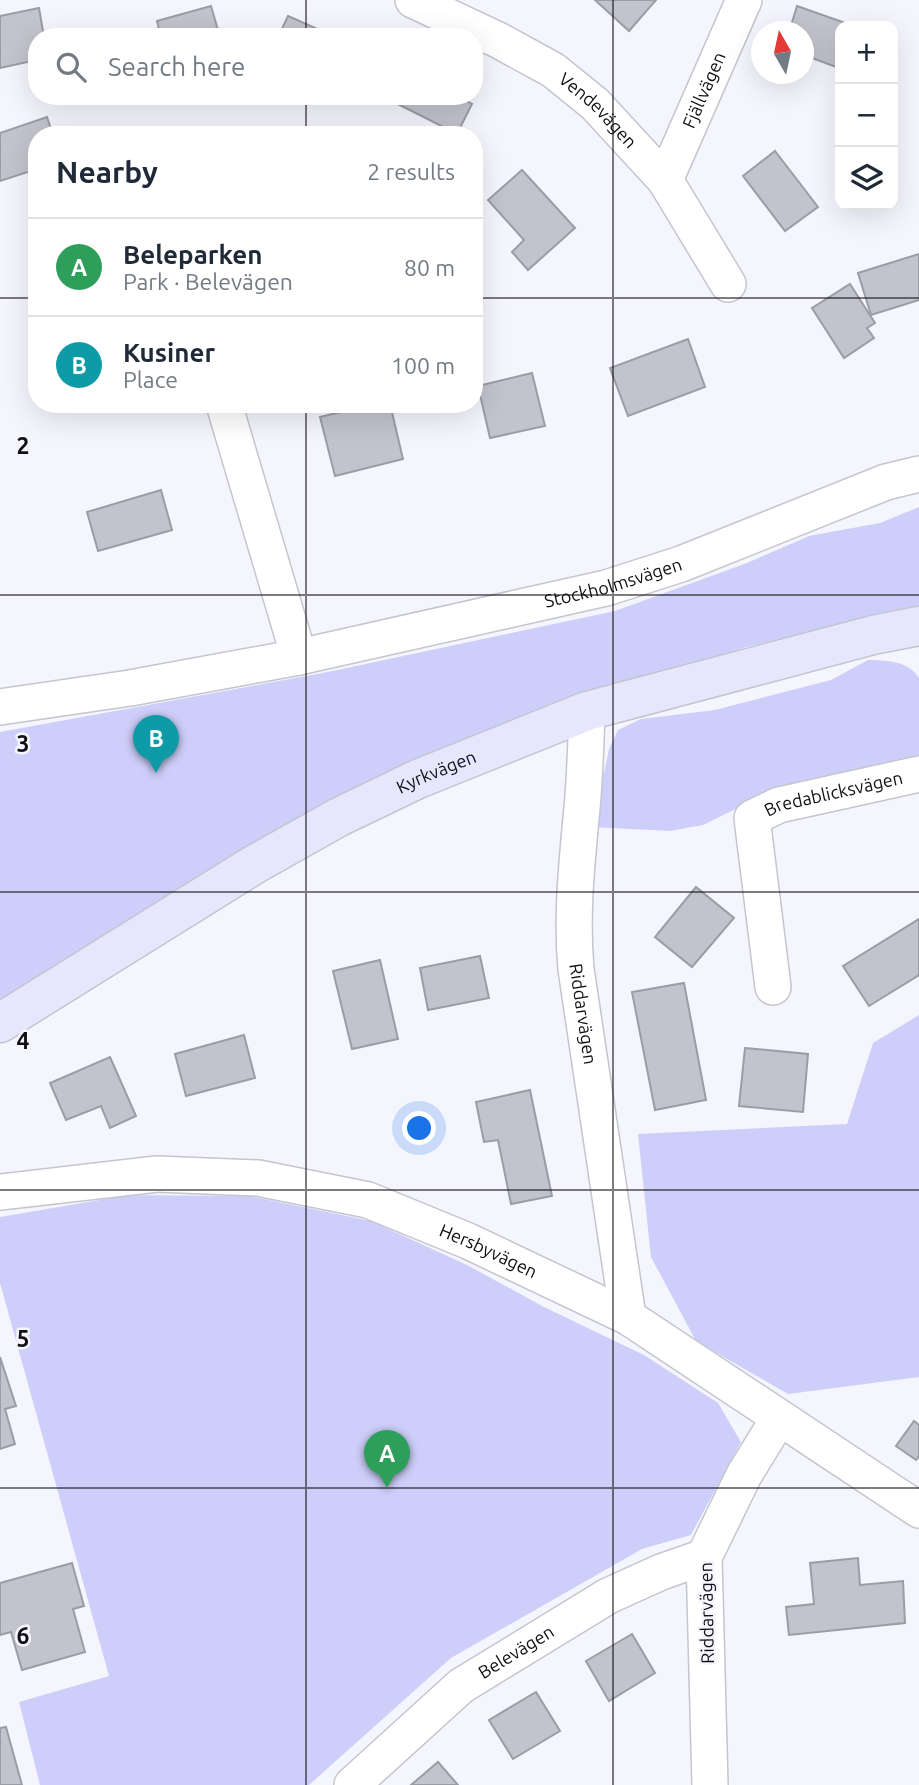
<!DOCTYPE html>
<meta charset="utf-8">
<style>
body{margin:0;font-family:Ubuntu,sans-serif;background:#f6f6f7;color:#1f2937}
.controls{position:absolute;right:21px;top:21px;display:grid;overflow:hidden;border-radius:14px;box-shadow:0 7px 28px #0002}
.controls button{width:63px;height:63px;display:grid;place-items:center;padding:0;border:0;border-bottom:2px solid #e0e1e3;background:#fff;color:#1f2937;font:35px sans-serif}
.compass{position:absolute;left:751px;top:21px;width:63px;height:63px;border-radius:50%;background:#fff;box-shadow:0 7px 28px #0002;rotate:351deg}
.you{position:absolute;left:420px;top:1129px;width:24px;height:24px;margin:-18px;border:5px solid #fff;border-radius:50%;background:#1a73e8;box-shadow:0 0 0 10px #1a73e833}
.badge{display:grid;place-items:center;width:46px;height:46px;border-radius:50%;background:#966416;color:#fff;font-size:23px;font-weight:700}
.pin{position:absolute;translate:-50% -58px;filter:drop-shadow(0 2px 4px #0008)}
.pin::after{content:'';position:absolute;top:37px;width:24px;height:21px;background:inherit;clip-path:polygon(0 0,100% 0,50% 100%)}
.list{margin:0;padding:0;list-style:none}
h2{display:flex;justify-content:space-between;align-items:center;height:91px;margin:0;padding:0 28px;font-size:30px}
h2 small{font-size:23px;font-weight:400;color:#747a83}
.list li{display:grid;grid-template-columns:46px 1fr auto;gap:21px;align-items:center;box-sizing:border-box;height:98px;padding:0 28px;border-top:2px solid #e0e1e3}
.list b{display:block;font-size:26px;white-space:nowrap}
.list p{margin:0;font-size:23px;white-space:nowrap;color:#747a83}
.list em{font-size:23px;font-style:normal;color:#747a83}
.icon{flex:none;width:38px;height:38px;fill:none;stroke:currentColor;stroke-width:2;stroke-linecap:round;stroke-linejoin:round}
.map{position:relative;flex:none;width:919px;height:1785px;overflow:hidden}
.search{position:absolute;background:#fff;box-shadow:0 7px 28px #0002;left:28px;top:28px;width:455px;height:77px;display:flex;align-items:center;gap:18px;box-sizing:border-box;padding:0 24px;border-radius:28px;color:#747a83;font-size:26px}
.panel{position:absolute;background:#fff;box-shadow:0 7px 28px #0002;left:28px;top:126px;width:455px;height:287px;border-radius:28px}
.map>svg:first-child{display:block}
.green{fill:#cdcffa}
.building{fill:#c2c3cd;stroke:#9c9ca6;stroke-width:2}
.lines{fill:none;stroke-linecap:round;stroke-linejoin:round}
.street-casing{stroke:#c4c5cf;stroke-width:38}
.secondary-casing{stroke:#c4c5cf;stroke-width:41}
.street{stroke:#fff;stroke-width:35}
.secondary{stroke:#e6e6fc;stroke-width:38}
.grid{fill:none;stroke:#101014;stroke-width:2;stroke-opacity:0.55}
.labels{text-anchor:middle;stroke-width:5;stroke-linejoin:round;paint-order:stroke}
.street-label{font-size:18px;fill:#101014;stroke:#f5f5fe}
.grid-label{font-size:23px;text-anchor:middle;font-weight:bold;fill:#101014;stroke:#f5f5fe;stroke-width:5;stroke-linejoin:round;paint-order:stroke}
</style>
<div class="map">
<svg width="919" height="1785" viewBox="0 0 919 1785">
<rect width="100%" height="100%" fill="#f5f5fe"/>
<g class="green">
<path d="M919,507V609L872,617L746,647L547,709L0,1004V732L328,672L615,611L747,563L809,536L880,523Z"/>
<path d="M868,660C885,660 909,661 919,678V762L752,801L703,825L670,831L591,827L597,784L604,773L609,749L618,730L641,719L715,710L831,680Z"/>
<path d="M919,1015V1377L788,1394L696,1341L651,1257L638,1134L847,1124L873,1043Z"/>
<path d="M129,1195L249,1196L371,1221L467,1265L544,1307L644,1355L718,1403L741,1442L691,1535L642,1549L451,1658L309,1785H40L19,1702L109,1676L0,1283V1217Z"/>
</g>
<g class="building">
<path d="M595,0H656L629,31Z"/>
<path d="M211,6L220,37H161L157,21Z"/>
<path d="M797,6L851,25L840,26V56L836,67L804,55V32H789Z"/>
<path d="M39,8L44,37H37V60L0,68V16Z"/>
<path d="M288,16L322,31L320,37H278Z"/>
<path d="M382,96H458L472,104L457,134Z"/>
<path d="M47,117L53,135H37V169L0,181V133Z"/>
<path d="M775,151L818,207L785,231L743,176Z"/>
<path d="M522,170L575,228L528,270L512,252L524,240L488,200Z"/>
<path d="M919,254V300L871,315L858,273Z"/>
<path d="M850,284L875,323L867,328L874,338L844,358L812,308Z"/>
<path d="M688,339L705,387L628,416L610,368Z"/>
<path d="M532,373L545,426L490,438L478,386Z"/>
<path d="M374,404H390L403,459L335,476L320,417Z"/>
<path d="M161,490L172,530L98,551L87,512Z"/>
<path d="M696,887L734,918L692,967L655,937Z"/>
<path d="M919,919V975L869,1006L843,966Z"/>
<path d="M480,956L489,998L428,1010L420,968Z"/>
<path d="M380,960L398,1039L352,1049L333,971Z"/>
<path d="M684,983L706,1100L655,1110L632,992Z"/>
<path d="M244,1035L255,1078L186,1096L175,1054Z"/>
<path d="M745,1048L808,1054L803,1112L739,1106Z"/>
<path d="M110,1057L136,1116L110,1128L101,1106L66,1120L50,1083Z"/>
<path d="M530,1090L552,1196L511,1204L498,1140L484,1142L476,1102Z"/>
<path d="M0,1357L16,1406L5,1409L15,1444L0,1449Z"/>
<path d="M914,1421L919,1425V1456L916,1460L896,1446Z"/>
<path d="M858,1558L860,1585L903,1581L905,1623L789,1635L786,1607L814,1604L810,1563Z"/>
<path d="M72,1563L84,1606L73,1609L85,1652L22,1670L11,1632L0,1635V1583Z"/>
<path d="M632,1634L655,1673L609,1701L586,1661Z"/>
<path d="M536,1692L560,1731L513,1759L489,1720Z"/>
<path d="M6,1727L22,1785H0V1728Z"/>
<path d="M438,1762L458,1785H411Z"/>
</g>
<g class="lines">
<defs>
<g id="street">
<path id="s1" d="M413,0L498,40L553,70L595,104L665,180L728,284"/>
<path id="s2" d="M665,180L744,0"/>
<path d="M224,404L299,657"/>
<path id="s3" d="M0,707L130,688L299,657L606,588L681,564L886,482L919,474"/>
<path id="s4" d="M587,711C586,743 585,775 582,808C577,862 571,914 576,969L628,1317"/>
<path id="s5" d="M773,987L752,818L779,805L919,774"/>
<path id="s6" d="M0,1192L157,1174L258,1178L368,1200L468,1241L628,1317L919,1510"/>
<path id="s7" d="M352,1785L461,1686L608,1596L661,1572L704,1557"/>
<path d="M710,1785L704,1557L744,1475L779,1418"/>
</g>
<g id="secondary">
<path id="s8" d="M0,1023L252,866L339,817L418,779L587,711L873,635L919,626"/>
</g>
</defs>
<use href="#street" class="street-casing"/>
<use href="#secondary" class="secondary-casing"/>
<use href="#street" class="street"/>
<use href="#secondary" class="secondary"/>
</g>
<path class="grid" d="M306,0V37M613,0V1785M306,96V135M0,298H37M474,298H919M306,404V1785M0,595H919M0,892H919M0,1190H919M0,1488H919"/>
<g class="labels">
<g class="street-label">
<text dy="6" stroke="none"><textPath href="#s2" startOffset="98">Fjällvägen</textPath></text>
<text dy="6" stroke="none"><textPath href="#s1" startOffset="217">Vendevägen</textPath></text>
<text dy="6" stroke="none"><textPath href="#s3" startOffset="626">Stockholmsvägen</textPath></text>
<text dy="6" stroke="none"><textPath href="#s8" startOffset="504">Kyrkvägen</textPath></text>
<text dy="6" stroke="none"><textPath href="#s5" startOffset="256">Bredablicksvägen</textPath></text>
<text dy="6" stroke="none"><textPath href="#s4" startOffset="304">Riddarvägen</textPath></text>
<text dy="6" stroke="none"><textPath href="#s6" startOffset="502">Hersbyvägen</textPath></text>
<text transform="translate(707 1613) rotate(-91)" y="6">Riddarvägen</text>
<text dy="6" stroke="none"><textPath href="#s7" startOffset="212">Belevägen</textPath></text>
</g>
</g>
<g class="grid-label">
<text x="23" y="454">2</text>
<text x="23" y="752">3</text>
<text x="23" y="1049">4</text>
<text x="23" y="1347">5</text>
<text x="23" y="1644">6</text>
</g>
</svg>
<div class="controls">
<button>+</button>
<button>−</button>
<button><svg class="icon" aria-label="layers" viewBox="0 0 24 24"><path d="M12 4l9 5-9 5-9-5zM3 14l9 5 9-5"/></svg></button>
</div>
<svg class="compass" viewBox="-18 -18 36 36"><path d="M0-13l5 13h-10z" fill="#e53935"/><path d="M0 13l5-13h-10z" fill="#747a83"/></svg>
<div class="you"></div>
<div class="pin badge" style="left:387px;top:1488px;background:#2e9e5b">A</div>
<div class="pin badge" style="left:156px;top:773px;background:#0f9aa8">B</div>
<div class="search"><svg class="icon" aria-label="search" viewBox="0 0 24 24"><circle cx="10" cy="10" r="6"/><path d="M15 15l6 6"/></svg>Search here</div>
<section class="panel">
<h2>Nearby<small>2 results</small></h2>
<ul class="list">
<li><span class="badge" style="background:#2e9e5b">A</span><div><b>Beleparken</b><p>Park · Belevägen</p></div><em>80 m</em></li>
<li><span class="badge" style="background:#0f9aa8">B</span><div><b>Kusiner</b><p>Place</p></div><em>100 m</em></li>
</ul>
</section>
</div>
